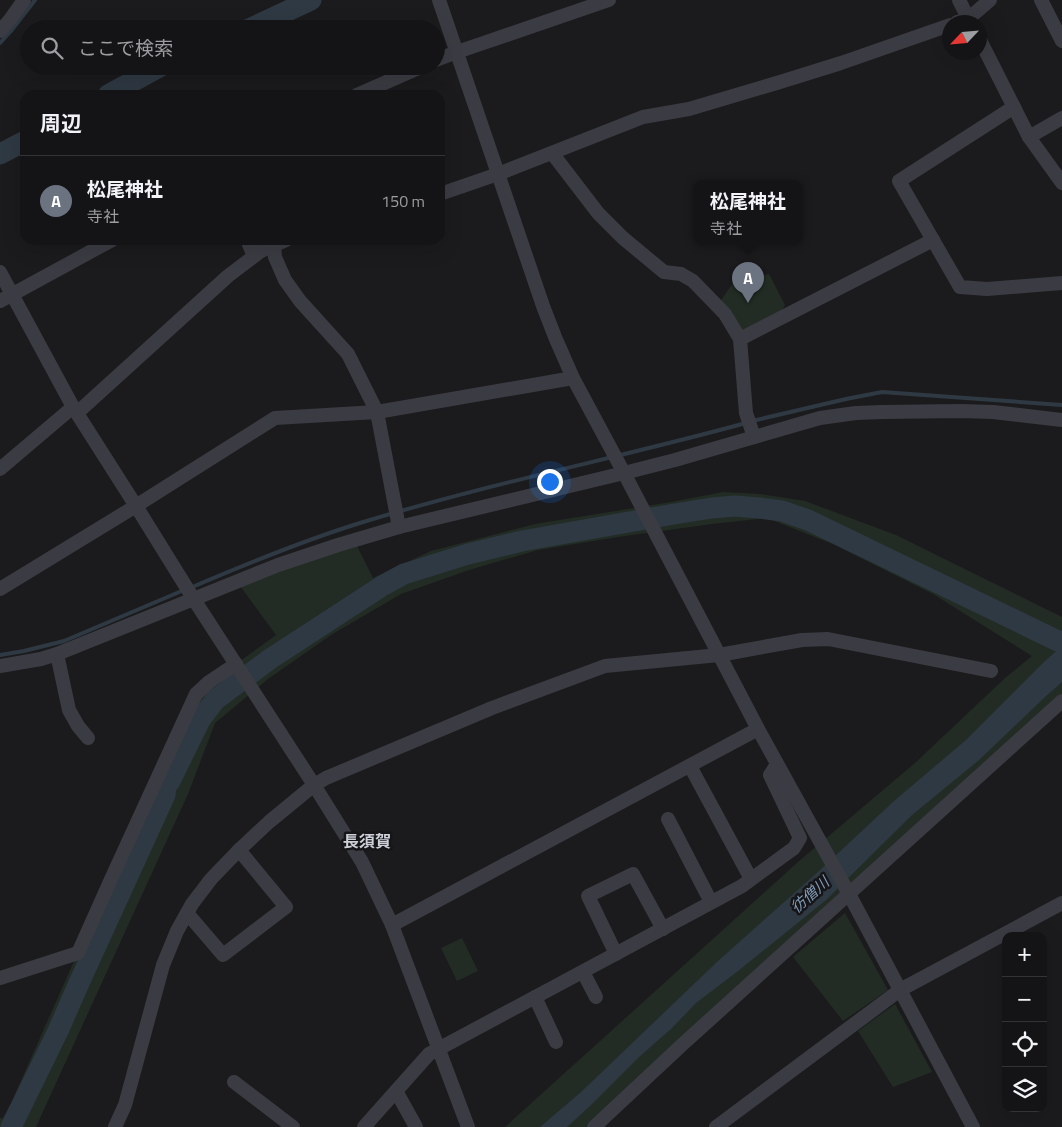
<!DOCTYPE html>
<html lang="ja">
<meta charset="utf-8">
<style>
body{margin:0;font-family:"Titillium Web","Noto Sans JP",sans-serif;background:#1d1d1f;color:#f1f3f6}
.controls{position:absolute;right:15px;bottom:15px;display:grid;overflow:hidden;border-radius:10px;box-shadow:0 5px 20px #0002}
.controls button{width:45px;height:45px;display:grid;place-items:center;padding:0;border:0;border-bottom:1px solid #333335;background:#141416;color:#f1f3f6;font:25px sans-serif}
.compass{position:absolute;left:942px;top:15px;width:45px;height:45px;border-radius:50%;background:#141416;box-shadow:0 5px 20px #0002;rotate:244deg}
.you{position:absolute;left:549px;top:481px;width:18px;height:18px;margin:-12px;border:4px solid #fff;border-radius:50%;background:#1a73e8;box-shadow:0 0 0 8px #1a73e833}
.badge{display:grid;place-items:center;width:32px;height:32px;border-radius:50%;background:#fbc835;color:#fff;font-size:16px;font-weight:700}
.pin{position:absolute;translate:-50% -41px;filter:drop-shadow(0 1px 2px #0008)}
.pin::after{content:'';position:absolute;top:26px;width:18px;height:15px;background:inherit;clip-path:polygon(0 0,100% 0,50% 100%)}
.popup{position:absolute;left:693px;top:180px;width:110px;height:65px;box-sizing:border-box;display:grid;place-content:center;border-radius:10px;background:#141416;filter:drop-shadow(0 1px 4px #0005);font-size:16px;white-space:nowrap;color:#9d9ea1}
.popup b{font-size:19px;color:#f1f3f6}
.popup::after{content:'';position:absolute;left:50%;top:100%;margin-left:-10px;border:10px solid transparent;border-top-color:#141416}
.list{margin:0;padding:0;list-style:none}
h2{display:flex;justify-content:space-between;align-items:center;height:65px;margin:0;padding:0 20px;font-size:21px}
h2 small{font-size:16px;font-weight:400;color:#9d9ea1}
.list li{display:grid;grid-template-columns:32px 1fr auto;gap:15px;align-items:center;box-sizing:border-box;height:90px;padding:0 20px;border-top:1px solid #333335}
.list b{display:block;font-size:19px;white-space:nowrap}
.list p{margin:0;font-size:16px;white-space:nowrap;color:#9d9ea1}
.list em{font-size:16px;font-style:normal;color:#9d9ea1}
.icon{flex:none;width:28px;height:28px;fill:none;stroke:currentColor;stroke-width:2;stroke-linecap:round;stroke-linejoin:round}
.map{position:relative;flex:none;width:1062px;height:1127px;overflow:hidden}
.search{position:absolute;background:#141416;box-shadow:0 5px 20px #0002;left:20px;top:20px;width:425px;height:55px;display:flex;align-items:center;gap:12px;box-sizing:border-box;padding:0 18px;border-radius:28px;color:#9d9ea1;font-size:19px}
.panel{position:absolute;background:#141416;box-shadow:0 5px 20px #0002;left:20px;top:90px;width:425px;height:155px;border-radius:15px}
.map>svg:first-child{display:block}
.green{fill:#222c24}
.water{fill:#2f3943}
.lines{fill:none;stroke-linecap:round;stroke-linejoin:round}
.stream{stroke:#2f3943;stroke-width:4}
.river{stroke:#2f3943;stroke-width:21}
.minor{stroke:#3b3c43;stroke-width:14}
.labels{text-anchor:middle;stroke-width:5;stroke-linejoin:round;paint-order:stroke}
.water-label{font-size:15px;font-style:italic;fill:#839cb9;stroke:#161618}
.quarter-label{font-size:16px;font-weight:bold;fill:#ced0d9;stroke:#161618}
</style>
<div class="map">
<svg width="1062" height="1127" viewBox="0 0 1062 1127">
<rect width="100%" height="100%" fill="#1b1b1d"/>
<g class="green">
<path d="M769,274L785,305L776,321L740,339L717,306L733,283Z"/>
<path d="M723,492L760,494L805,501L896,535L1062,617V699L593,1127H505L798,862L915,763L1005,678L1032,656L933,594L835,545L767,518L712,524L618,537L538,550L469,570L401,594L331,635L268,679L215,723L188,794L36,1127H0V1118H3L12,1101L79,950L199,691L276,635L238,583L354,540L373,578L431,551L535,524L671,502Z"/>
<path d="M845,913L888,990L843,1021L793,957Z"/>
<path d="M462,938L478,971L457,981L441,948Z"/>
<path d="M895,1004L932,1072L893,1087L858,1031Z"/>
</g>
<path class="water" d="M1062,646V682L1045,697L979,760L912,815L826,900L738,971L696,1003L672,1028L639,1057L591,1105L567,1127H540L580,1093L718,961L818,872L894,801L966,740L1045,661Z"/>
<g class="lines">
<g class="stream">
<path d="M0,43L11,31L35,0"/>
<path d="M752,421L846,399L882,392L1062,405"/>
<path d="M190,588C246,564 302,541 360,523C487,484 618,458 746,423"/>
<path d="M0,655L24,651L64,641L184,590"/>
</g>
<g class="river">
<path d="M249,29L311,0"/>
<path d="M108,95L161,66"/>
<path d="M0,154L25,141"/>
<path d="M11,1127L58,1031L79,983L165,795L166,786L170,781L200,720L215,700L270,659L382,586L404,574L468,554L522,541L674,514L712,508L735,506L759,508L782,511L808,520L1062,643"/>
</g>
<g class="minor">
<path d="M439,0L543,306L555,337L573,378L624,473L758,729L849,894L973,1127"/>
<path d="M959,0L970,22"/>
<path d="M1041,0L1062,41"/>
<path d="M957,22L968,19L990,0"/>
<path d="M0,31L9,21L24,0"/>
<path d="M980,40L1029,137L1062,183"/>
<path d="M436,60L457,52L609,0"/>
<path d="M357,95L423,66"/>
<path d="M1014,107L899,181L960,287L987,289L1062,283"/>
<path d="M1029,137L1062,118"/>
<path d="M552,153L598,213L623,238L664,272L681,274L693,281L725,314L740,339L746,413L754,437"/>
<path d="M440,194L498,174L643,117L689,109L780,82L841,63L950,25"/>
<path d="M247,240L254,256"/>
<path d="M274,245L275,257L285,280L300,301L348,354L377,412L399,527"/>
<path d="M0,272L73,407L136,506L193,598L314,785L362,862L392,925L468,1127"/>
<path d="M0,301L112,240"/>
<path d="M740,339L933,240"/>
<path d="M77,413L228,276L261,251L286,240"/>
<path d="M0,469L73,407"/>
<path d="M0,589L131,509L275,418L377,412L573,378"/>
<path d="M57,654L69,710L78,726L88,738"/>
<path d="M0,666L41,659L57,654L278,565L338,545L399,527L624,473L675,460L820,418L856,413L882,412L961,411L993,412L1062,420"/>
<path d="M690,766L751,879"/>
<path d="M668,819L711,902"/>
<path d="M187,913L223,955L286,907L239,850"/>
<path d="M392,925L758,729"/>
<path d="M616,954L588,896L633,874L663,929"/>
<path d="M583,972L596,997"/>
<path d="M0,978L78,953L112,877L196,694L209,682L236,664"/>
<path d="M535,997L556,1042"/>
<path d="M234,1082L293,1127"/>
<path d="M396,1091L416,1127"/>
<path d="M115,1127L125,1105L163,965L177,931L192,904L211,879L239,850L269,822L314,785L326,778L492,708L605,666L719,655L802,640L828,639L991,671"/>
<path d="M364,1127L429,1054L742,886L794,848L800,838L770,775L777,764"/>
<path d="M594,1127L684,1043L1062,701"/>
<path d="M716,1127L900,990L1062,903"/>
</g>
</g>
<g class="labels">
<g class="water-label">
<text transform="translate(810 895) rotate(-42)" y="5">彷僧川</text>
</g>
<g class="quarter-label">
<text x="367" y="847">長須賀</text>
</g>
</g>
</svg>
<div class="controls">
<button>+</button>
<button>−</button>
<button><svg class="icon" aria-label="locate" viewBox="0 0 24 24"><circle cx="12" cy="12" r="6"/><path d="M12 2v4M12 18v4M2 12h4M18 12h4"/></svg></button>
<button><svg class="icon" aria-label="layers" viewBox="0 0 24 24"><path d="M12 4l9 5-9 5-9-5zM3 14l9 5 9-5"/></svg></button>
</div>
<svg class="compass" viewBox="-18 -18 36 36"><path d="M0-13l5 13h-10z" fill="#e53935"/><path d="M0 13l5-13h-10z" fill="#9d9ea1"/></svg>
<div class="you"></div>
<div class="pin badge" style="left:748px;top:303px;background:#6b7280">A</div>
<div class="popup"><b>松尾神社</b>寺社</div>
<div class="search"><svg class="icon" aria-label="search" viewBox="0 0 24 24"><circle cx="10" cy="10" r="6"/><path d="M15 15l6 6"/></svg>ここで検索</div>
<section class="panel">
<h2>周辺<small></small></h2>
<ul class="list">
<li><span class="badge" style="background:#6b7280">A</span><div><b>松尾神社</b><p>寺社</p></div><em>150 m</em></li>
</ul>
</section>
</div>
